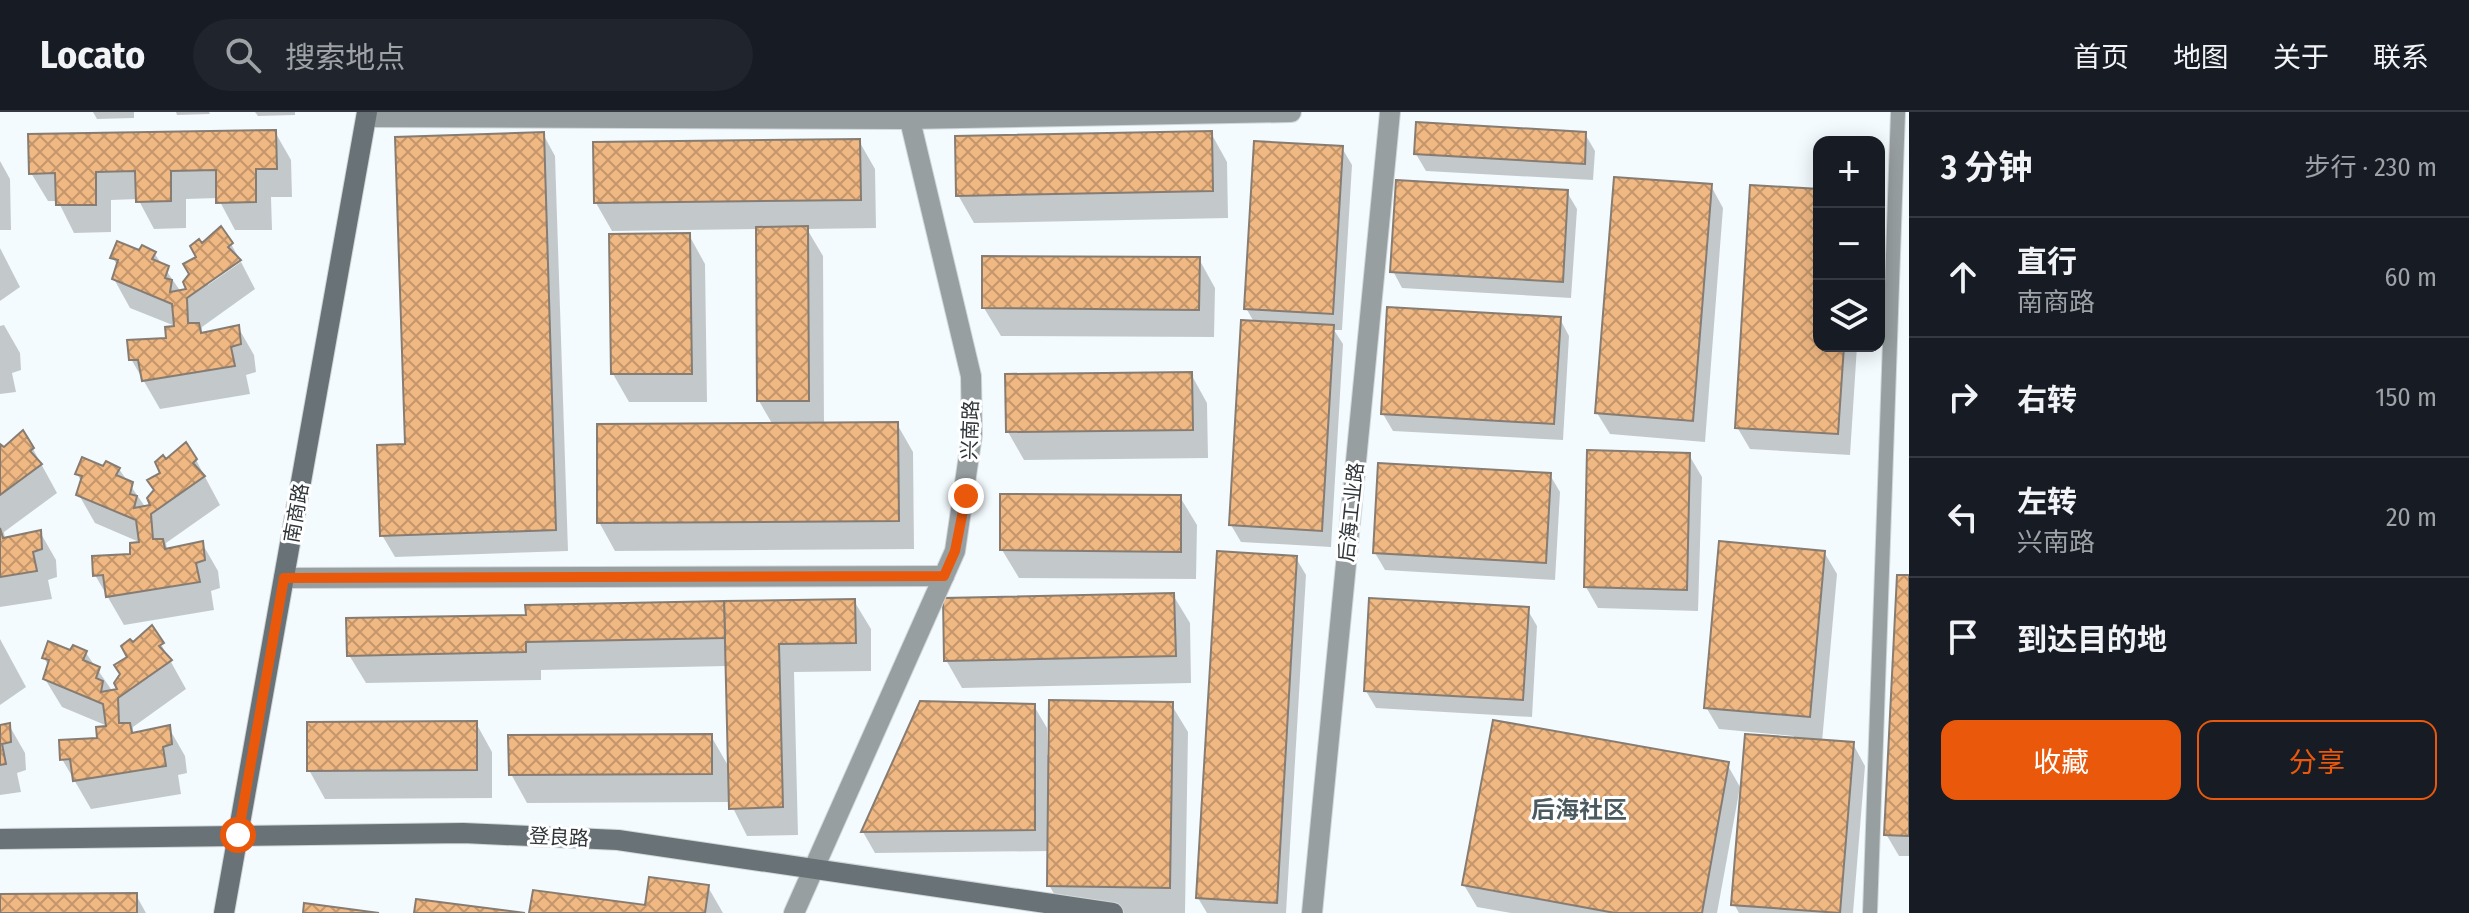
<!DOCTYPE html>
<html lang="zh">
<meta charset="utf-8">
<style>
body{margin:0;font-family:"Fira Sans Condensed","Noto Sans SC",sans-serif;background:#20242c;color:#f1f3f6}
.controls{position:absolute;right:24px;top:24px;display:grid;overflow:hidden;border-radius:16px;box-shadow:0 4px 20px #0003}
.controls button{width:72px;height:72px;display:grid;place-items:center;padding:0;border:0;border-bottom:2px solid #363941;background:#171b24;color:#f1f3f6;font:40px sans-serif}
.stop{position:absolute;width:24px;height:24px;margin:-18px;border:6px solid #ea580c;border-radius:50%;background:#fff}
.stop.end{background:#ea580c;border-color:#fff;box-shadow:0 2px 8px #0008}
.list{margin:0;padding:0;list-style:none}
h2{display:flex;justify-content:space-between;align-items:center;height:104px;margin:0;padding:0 32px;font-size:34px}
h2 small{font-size:26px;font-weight:400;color:#9ea1a6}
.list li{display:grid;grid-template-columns:52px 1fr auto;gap:24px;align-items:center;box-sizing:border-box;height:120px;padding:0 32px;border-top:2px solid #363941}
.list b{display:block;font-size:30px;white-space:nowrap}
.list p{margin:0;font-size:26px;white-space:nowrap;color:#9ea1a6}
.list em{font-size:26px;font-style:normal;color:#9ea1a6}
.actions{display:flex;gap:16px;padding:24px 32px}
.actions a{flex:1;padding:18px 0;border:2px solid #ea580c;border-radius:16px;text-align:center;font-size:28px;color:#ea580c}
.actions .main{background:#ea580c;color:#fff}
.icon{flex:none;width:44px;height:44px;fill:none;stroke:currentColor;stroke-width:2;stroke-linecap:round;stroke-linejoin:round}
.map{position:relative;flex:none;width:1909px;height:801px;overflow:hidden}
header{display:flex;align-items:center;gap:48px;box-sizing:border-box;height:112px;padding:0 40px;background:#171b24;border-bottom:2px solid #363941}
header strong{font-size:38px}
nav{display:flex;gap:44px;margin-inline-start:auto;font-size:28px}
.search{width:560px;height:72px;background:#20242c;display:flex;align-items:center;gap:20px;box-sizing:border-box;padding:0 28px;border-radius:44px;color:#9ea1a6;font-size:30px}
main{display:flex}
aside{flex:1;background:#171b24}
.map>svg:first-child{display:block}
.shadow{fill:#0003}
.building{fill:url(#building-cross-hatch);stroke:#877c72;stroke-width:2}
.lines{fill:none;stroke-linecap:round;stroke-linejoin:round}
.lane-casing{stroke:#d1d7da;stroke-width:16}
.street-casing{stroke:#d1d7da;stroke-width:22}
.secondary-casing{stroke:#d1d7da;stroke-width:22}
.lane{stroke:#989fa1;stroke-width:14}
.street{stroke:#989fa1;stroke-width:20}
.secondary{stroke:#697377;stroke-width:20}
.route{stroke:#ea580c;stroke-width:10}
.labels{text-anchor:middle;stroke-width:6;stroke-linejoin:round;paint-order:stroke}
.street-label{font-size:20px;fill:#2f3538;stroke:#fff}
.quarter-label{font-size:24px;font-weight:bold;fill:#4b5a5f;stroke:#fff}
</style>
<header>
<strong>Locato</strong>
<div class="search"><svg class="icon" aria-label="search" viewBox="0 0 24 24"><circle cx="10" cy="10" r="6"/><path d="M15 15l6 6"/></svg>搜索地点</div>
<nav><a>首页</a><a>地图</a><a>关于</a><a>联系</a></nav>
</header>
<main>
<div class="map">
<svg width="1909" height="801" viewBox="0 0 1909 801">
<defs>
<pattern id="building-cross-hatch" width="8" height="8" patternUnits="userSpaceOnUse" patternTransform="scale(2)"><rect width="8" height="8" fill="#f0b882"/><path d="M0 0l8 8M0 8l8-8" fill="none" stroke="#c3966b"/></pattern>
</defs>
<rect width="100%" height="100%" fill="#f4fbfe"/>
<g class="shadow">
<path d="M93,0H134V6L97,7Z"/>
<path d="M176,0H209L210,2L177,3Z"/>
<path d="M255,0H295V3L258,4Z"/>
<path d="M275,20L291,48L292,85H271L272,118H235L218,86L186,87V116L154,117L138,87L111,88V120L74,121L58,89H48L31,61Z"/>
<path d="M1211,21L1227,50L1228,106L974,111L958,83Z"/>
<path d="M543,22L555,44L568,439L395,445L382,423Z"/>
<path d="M1585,22L1595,39L1593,68L1426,59L1416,42Z"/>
<path d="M859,29L875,57L876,116L807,117L823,144L824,313L897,312L913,340L914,437L615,439L599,410L773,313L759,289L758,117L612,119L596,91Z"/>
<path d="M1342,36L1352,53L1342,218H1334L1343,232L1331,435L1241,430L1231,413L1254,210L1246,196Z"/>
<path d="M0,49L10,67L11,118H0Z"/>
<path d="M1711,74L1723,96L1705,330L1610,322L1597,301Z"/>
<path d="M1819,79V234H1857L1850,343L1750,337L1737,315Z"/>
<path d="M1567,80L1577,97L1571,186L1402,176L1393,159Z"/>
<path d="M689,123L705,152L707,290H629L613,262Z"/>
<path d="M231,132L239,146L208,168V173L241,150L255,177L202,215V220L238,215L254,243L256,260L246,263L250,282L160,297L131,247L168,228L180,216L130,196L114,167L118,155L113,146L154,141L181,180L189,179L202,134Z"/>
<path d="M0,136L20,175L0,189Z"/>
<path d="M1199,147L1215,176L1214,225L1001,224L984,196Z"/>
<path d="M1560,207L1569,224L1563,328L1393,319L1383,302Z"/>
<path d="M4,213L20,241L21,258L12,261L16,280L0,282V214Z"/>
<path d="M1191,262L1207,291L1208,346L1024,348L1008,320Z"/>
<path d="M0,335L33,337L57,381L4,420L5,428L40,420L56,448L57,465L48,468L52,487L0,495Z"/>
<path d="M1689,343L1702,365L1698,499L1598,496L1586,475Z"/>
<path d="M196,348L220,393L166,431L167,437L202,431L218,459L220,476L211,479L214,498L124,513L95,463L132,443L144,432L95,411L79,383L82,371L77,362L119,357L146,396L153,394L166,349Z"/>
<path d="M1550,363L1560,380L1555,468L1385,458L1375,441Z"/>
<path d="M1180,385L1197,413L1196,467L1019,466L1002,438Z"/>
<path d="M1824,440L1837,462L1822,630L1853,632L1865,654L1853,801H1739L1734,792L1794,624L1719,617L1706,595Z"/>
<path d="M1296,446L1306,463L1286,801H1207L1198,786Z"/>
<path d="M1909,465V744H1899L1886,722Z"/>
<path d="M1173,483L1190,511L1191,571L962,576L946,548Z"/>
<path d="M854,489L871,517V559L794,560L798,723L747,724L730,690L527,691L511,662L711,624L730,657L727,554L541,558V568L366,571L349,543L528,505Z"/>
<path d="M1527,497L1537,514L1532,605L1376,596L1366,579Z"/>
<path d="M152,516L186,577L133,615V621L169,616L185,644L187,661L178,663L181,682L91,697L62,647L99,628L110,615L62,595L45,567L49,555L44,546L86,541L113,580L120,579L133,533Z"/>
<path d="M0,527L26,575L0,593Z"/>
<path d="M1171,592L1188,620L1185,801H1065L1049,773V739L875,741L863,720L1034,594L1047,616V643H1051Z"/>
<path d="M476,611L492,640V686L325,687L309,658Z"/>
<path d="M9,613L25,641L26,658L17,661L21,680L0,683V615Z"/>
<path d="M1727,652L1740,675L1717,801H1511L1477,795L1464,773Z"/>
<path d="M708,775L723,801H531L647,795Z"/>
<path d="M136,783L146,801H0V784Z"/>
</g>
<g class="building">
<path d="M1416,10L1586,20L1585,52L1414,42Z"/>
<path d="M276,18L277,57H256V90L216,91V58L171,59V89L136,90L135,59L96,60V93H56L55,61L29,62L28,22Z"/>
<path d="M1212,19L1213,79L956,84L955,24Z"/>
<path d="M544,20L556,418L380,424L377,333L405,332L395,25Z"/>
<path d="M860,27L861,88L594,91L593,30Z"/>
<path d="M1254,29L1343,34L1333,202L1244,197Z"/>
<path d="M1614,65L1712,72L1693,309L1595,301Z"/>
<path d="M1396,68L1568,78L1563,170L1390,160Z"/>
<path d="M1750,73L1819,77V234H1844L1838,322L1735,316Z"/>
<path d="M221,114L233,131L228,135L241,148L187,186L188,211H199L201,221L239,213L241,232L231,235L235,254L142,269L138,248H129L127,228L166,226L165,215L174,214L172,192L112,167L118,148L110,146L117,129L139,138L142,133L156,140L152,147L169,154L165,166L172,168L170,180L186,177L183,170L189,162L183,152L196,145L190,134L199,127L202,131Z"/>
<path d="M808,114L809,289H757L756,115Z"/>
<path d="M690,121L692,262H611L609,122Z"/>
<path d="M982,144L1200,145L1199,198L982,196Z"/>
<path d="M1387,195L1561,205L1554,312L1381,302Z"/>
<path d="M1241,208L1334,213L1322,419L1229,413Z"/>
<path d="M1192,260L1193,318L1006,320L1005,262Z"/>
<path d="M898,310L899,409L597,411V312Z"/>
<path d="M23,318L34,336L30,339L42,352L0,383V332L4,335Z"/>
<path d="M186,330L197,347L193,351L205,364L151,402L153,427H163L165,437L203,429L205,448L196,451L200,470L106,485L103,463L93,464L92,444L130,442V431L139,430L136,408L76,383L82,364L75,362L82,345L103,354L106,349L120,356L116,363L133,370L130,382L137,384L134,396L150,393L147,386L154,378L147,368L160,361L155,350L163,343L166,347Z"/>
<path d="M1587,338L1690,341L1687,478L1584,475Z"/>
<path d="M1378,351L1551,361L1546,451L1373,441Z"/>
<path d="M1000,382L1181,383V440L1000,438Z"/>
<path d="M0,416L3,426L41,418L42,437L33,440L37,459L0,465Z"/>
<path d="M1719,429L1825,439L1810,605L1704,596Z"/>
<path d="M1217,439L1297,444L1277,791L1196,786Z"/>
<path d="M1897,463H1909V724L1884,723Z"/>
<path d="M1174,481L1176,544L944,549L943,486Z"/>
<path d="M1369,486L1529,495L1523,588L1364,579Z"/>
<path d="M855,487L856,531L779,532L783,695L729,697L724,489Z"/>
<path d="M724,489L725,526L526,530V540L347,544L346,506L526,503L525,493Z"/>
<path d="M152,513L164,531L159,534L172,548L118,586L119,611H130L132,621L170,613L172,632L163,635L166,654L73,669L70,647L60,648L59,628L97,626L96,615L106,614L103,592L43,567L49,548L42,546L48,529L70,538L73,533L87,539L83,548L100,555L96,566L103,569L101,580L117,577L114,571L120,562L114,553L127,545L121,534L130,527L133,530Z"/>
<path d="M1049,588L1173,590L1170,776L1047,774Z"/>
<path d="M920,589L1035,592V718L861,720Z"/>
<path d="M1493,608L1729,650L1702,801H1615L1462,773Z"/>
<path d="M477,609V658L307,659V610Z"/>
<path d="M10,611L11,630L2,632L6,652L0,653V613Z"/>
<path d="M712,622V662L509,663L508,623Z"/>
<path d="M1745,622L1854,630L1840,801L1731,793Z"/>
<path d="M649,765L709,773L705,801H529L533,778L645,793Z"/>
<path d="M137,781V801H0V782Z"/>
<path d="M416,787L525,801H414Z"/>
<path d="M304,791L379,801H303Z"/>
</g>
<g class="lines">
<defs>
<path id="lane" d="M1870,801L1898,0"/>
<g id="street">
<path d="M367,5L908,7L1291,0"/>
<path d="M284,466L944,464"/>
<path d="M794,801L955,439L972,323L971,264L908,0"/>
<path d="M1312,801L1390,0"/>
</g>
<g id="secondary">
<path d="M0,727L463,721L618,728L1113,801"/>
<path d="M224,801L367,0"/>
</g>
</defs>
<use href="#lane" class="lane-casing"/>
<use href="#street" class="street-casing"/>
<use href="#secondary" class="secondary-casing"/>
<use href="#lane" class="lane"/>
<use href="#street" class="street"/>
<use href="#secondary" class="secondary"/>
</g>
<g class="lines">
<path class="route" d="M238,723L284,466L944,464L955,439L966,384"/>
</g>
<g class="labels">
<g class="street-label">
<text transform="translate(970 318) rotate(-88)" y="7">兴南路</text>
<text transform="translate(1351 400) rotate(-84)" y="7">后海工业路</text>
<text transform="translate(296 401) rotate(-80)" y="7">南商路</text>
<text transform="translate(559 725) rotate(3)" y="7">登良路</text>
</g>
<g class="quarter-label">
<text x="1579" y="706">后海社区</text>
</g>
</g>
</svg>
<div class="controls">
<button>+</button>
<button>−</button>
<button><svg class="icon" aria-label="layers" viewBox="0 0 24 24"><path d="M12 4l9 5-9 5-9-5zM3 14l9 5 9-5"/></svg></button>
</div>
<div class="stop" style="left:238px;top:723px"></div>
<div class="stop end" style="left:966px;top:384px"></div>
</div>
<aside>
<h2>3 分钟<small>步行 · 230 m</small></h2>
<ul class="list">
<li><svg class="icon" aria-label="ahead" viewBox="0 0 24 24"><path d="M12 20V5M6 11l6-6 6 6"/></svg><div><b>直行</b><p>南商路</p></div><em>60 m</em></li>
<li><svg class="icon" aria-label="right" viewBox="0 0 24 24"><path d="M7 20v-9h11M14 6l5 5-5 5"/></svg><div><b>右转</b></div><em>150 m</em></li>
<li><svg class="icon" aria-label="left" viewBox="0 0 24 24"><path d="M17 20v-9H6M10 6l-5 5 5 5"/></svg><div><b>左转</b><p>兴南路</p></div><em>20 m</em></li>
<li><svg class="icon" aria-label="arrive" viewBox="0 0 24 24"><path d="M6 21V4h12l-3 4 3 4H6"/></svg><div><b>到达目的地</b></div></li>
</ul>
<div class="actions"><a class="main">收藏</a><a>分享</a></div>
</aside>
</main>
